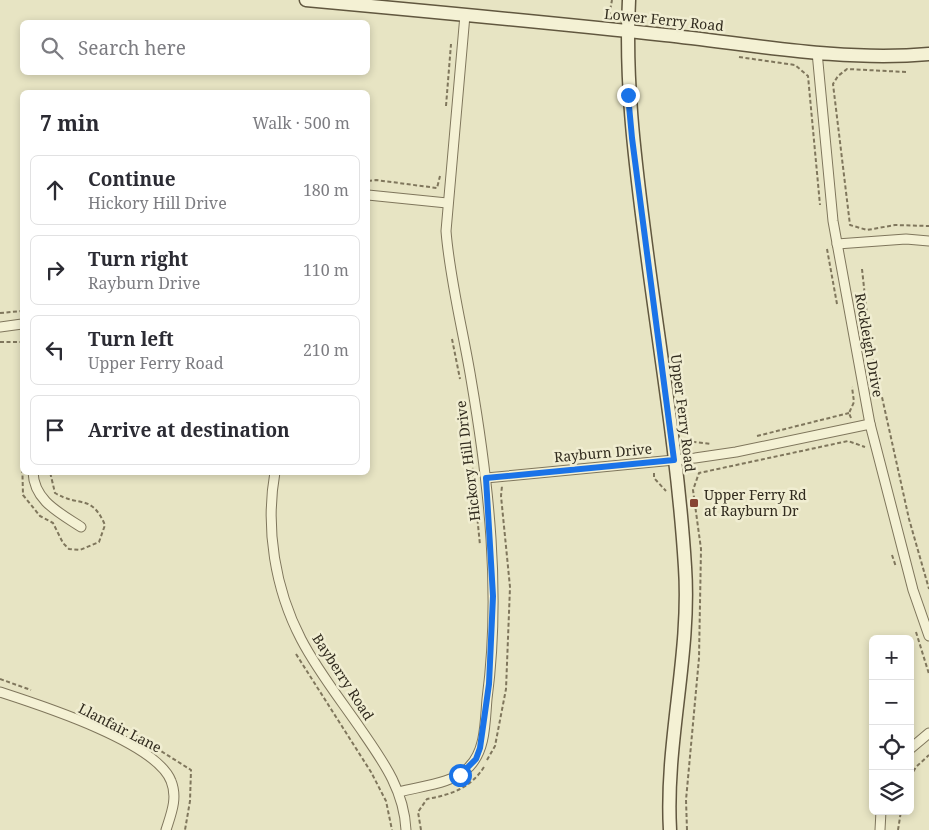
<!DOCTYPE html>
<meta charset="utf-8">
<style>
body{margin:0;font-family:"Noto Serif",serif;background:#f2f2f3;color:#2b2b33}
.controls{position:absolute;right:15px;bottom:15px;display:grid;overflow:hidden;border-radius:8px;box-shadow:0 2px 8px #0003}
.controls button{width:45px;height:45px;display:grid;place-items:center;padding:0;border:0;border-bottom:1px solid #e1e1e2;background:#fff;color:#2b2b33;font:25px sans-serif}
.stop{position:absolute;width:15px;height:15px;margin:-11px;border:4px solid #1a73e8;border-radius:50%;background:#fff}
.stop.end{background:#1a73e8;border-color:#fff;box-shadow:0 1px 5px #0008}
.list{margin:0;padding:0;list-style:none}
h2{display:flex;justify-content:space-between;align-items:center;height:65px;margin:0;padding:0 20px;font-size:21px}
h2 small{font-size:16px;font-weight:400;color:#7c7c81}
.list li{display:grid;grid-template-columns:32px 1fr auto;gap:15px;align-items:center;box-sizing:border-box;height:70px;margin:0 10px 10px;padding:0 10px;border:1px solid #e1e1e2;border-radius:8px}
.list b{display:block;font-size:19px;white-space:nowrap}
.list p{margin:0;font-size:16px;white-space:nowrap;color:#7c7c81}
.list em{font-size:16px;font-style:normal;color:#7c7c81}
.icon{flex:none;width:28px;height:28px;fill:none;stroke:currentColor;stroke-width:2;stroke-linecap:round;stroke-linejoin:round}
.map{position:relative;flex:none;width:929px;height:830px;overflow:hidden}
.search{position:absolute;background:#fff;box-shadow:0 2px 8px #0003;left:20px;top:20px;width:350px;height:55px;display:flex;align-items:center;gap:12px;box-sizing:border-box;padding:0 18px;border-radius:8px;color:#7c7c81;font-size:19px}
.panel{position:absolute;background:#fff;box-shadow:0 2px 8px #0003;left:20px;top:90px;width:350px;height:385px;border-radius:8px}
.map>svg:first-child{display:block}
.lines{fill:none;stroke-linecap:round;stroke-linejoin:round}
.street-casing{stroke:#7f765c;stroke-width:11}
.secondary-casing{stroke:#61573f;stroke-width:15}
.path{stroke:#7f765c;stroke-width:2;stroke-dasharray:4 2.5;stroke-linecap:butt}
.street{stroke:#f4f1d4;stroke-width:9}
.secondary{stroke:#f4f1d4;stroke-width:12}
.route{stroke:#1a73e8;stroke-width:6}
.poi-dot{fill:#874433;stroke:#f0edd1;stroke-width:2}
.labels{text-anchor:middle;stroke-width:5;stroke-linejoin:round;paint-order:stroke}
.street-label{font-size:14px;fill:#312b1e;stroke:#f0edd1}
.poi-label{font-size:14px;fill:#312b1e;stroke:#f0edd1;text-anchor:start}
</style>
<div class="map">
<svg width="929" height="830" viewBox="0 0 929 830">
<rect width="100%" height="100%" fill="#e7e4c3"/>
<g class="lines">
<defs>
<g id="street">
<path d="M817,52L833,221L870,424L913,590L929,636"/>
<path d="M368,195L447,203"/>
<path d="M837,244L906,239L929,241"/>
<path d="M0,327L22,324"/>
<path d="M33,472C34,501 60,513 81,527"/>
<path d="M275,472C265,528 275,589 301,639C317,670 340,699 360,728C382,760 404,789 406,830"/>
<path d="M486,478L695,458L736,452L870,424"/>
<path d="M0,692C40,705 156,742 171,781C178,798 171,814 166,830"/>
<path d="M910,749L929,733"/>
<path d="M399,792C421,786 453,784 469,767C486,750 485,721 487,699C501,593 489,484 471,379C463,330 450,281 446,231L465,15"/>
<path d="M880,830L881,811"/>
</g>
<g id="secondary">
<path d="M306,0C426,11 545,22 665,35C751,44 842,62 929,54"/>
<path d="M629,0C625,78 634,153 644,230C658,342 678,454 685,567C691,655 665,742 670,830"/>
</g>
</defs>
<use href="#street" class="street-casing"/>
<use href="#secondary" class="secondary-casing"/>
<g class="path">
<path d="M609,16L612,0"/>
<path d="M739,57L795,65L808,76L820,205"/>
<path d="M906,72L847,69L838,76L833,84L850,225L867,230L895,225L929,226"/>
<path d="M446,106L451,44"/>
<path d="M368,181L376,180L437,188L440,176"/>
<path d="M827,249L837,304"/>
<path d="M862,269L870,343L909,519L929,589"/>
<path d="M0,313L22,311"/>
<path d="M452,339L460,379"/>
<path d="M0,342H22"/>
<path d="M851,418L849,413L854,402L852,387"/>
<path d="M757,436L849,413"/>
<path d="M686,441L711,444"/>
<path d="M471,455L480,545"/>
<path d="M22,456L23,495L40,516L53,523L63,543L69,549L80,550L99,542L105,525C91,493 80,508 55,493L50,472"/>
<path d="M654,473V478L666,491"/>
<path d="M892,555L896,567"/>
<path d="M916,632L929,674"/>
<path d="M296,654L371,772L386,801L392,830"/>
<path d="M0,679L31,690"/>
<path d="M134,734L191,770L190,801L185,830"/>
<path d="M487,760L495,746L506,689L510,587L501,496L502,486"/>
<path d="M910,777L916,767L929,755"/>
<path d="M421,830L418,812L427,799C450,795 471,788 484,767"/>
<path d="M687,830L686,800L699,658L701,549L693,490L699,473L848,441L865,447"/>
<path d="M898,830L901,811"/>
</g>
<use href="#street" class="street"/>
<use href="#secondary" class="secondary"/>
</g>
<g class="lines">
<path class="route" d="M460,775L476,759L480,748L489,684L493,596L486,478L674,460L632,138L628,95"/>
</g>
<rect class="poi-dot" x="689" y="498" width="10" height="10" rx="2.5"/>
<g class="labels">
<g class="street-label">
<text transform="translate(664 20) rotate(6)" y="5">Lower Ferry Road</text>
<text transform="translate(869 345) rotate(80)" y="5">Rockleigh Drive</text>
<text transform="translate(683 413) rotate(83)" y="5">Upper Ferry Road</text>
<text transform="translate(603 453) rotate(-5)" y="5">Rayburn Drive</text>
<text transform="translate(468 461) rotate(-97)" y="5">Hickory Hill Drive</text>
<text transform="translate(343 677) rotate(57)" y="5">Bayberry Road</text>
<text transform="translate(120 728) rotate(27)" y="5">Llanfair Lane</text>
</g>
<g class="poi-label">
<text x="704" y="500">Upper Ferry Rd<tspan x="704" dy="16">at Rayburn Dr</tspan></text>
</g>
</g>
</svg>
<div class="controls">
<button>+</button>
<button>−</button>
<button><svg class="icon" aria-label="locate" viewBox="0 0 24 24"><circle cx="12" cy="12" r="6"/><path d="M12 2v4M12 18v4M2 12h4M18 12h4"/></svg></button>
<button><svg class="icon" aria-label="layers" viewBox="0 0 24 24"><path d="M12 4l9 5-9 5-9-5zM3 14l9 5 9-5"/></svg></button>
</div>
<div class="stop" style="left:460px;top:775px"></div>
<div class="stop end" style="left:628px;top:95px"></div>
<div class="search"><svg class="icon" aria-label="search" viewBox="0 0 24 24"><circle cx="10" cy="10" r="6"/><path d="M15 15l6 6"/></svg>Search here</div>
<section class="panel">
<h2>7 min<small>Walk · 500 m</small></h2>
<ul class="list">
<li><svg class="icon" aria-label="ahead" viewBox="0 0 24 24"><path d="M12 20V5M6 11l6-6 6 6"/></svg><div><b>Continue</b><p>Hickory Hill Drive</p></div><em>180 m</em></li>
<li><svg class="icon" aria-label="right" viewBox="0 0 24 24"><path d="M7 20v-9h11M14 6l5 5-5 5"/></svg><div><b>Turn right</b><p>Rayburn Drive</p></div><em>110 m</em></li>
<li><svg class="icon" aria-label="left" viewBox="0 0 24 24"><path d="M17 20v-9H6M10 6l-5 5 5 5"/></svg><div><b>Turn left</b><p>Upper Ferry Road</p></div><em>210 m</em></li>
<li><svg class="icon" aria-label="arrive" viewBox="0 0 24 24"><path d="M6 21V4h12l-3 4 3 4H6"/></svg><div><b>Arrive at destination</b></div></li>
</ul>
</section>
</div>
